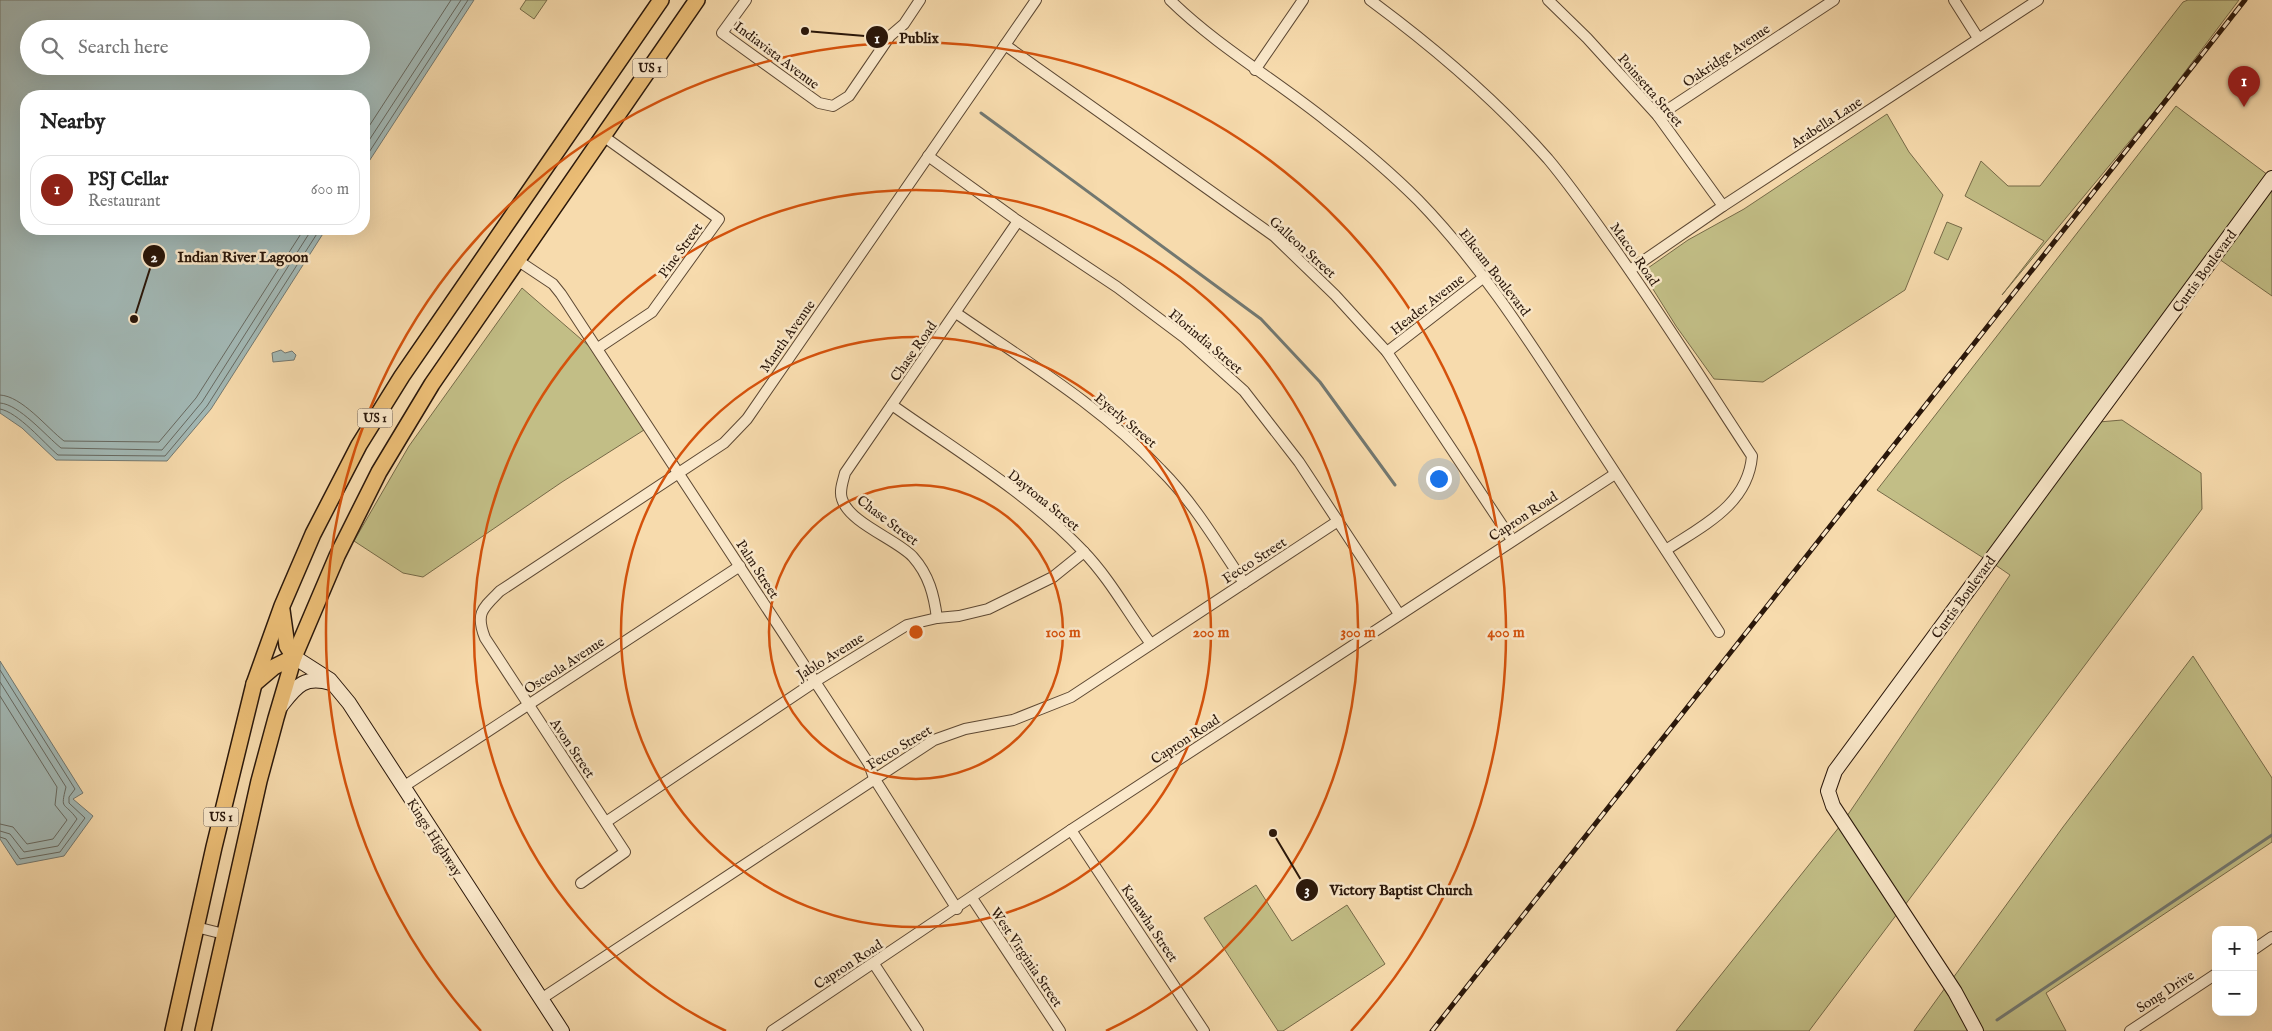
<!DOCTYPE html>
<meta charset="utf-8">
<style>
body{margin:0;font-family:"IM FELL English",serif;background:#f2f2f2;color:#222}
.controls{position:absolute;right:15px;bottom:15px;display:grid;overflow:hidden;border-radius:10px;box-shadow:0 5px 20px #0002}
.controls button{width:45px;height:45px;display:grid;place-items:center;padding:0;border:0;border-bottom:1px solid #e0e0e0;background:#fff;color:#222;font:25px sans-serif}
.you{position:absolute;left:1438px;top:478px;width:18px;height:18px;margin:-12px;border:4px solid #fff;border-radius:50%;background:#1a73e8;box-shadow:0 0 0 8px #1a73e833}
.badge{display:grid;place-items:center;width:32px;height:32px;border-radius:50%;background:#8f2418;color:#fff;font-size:16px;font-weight:700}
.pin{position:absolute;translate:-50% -41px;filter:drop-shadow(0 1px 2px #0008)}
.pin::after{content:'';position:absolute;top:26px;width:18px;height:15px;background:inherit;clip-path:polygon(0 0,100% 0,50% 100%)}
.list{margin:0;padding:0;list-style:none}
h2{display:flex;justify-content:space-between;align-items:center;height:65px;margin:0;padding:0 20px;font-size:21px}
h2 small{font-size:16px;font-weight:400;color:#767676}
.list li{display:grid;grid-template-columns:32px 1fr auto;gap:15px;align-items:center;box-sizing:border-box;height:70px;margin:0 10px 10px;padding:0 10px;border:1px solid #e0e0e0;border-radius:20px}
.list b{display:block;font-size:19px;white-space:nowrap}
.list p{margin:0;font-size:16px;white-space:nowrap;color:#767676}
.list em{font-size:16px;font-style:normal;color:#767676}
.icon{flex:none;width:28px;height:28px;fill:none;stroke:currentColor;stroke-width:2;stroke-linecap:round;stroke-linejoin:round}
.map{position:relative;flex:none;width:2272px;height:1031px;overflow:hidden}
.search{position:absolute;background:#fff;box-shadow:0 5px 20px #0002;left:20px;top:20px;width:350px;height:55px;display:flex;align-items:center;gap:12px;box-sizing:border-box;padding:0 18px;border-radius:28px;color:#767676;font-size:19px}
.panel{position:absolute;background:#fff;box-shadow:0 5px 20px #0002;left:20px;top:90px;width:350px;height:145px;border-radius:20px}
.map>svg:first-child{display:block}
.green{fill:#c2be86;stroke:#766a48}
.water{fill:#a2b8b5;stroke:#727871;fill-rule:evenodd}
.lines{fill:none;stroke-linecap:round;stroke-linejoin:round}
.shore{stroke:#666860;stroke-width:1}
.stream{stroke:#727871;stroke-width:3}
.street-casing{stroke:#5d4833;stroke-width:12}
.secondary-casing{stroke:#2a170a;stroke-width:16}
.primary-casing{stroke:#2a170a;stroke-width:18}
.street{stroke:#fae8ca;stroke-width:10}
.secondary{stroke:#fae8ca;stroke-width:14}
.primary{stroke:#ecbe76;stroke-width:15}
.rail-casing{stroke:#2a170a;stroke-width:5}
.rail{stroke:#fae8ca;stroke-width:3;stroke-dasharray:9;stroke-linecap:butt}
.ring{fill:none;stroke:#d5520c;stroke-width:2.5}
.labels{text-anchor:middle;stroke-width:5;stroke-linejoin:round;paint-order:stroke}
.shield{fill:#fae8ca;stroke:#685644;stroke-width:1}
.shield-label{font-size:12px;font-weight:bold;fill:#2a170a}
.street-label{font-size:14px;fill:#2a170a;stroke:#fae8ca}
.centre{fill:#d5520c;stroke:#fae8ca;stroke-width:2.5}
.ring-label{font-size:15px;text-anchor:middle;font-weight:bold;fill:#d5520c;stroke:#fae8ca;stroke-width:5;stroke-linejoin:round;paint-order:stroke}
.leader{fill:none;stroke:#2a170a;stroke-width:2}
.callout-dot{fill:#2a170a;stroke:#fae8ca;stroke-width:2}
.mark-label{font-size:15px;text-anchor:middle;font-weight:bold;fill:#fff}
.callout-label{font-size:15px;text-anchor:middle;font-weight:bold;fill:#2a170a;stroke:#fae8ca;stroke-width:5;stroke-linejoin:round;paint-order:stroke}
</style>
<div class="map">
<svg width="2272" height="1031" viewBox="0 0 2272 1031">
<rect width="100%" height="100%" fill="#f7dbad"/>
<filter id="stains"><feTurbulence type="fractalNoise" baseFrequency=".004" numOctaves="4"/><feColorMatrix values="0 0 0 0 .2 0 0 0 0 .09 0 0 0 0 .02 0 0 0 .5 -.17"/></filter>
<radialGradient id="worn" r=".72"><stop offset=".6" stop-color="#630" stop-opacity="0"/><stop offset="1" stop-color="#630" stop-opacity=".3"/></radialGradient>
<g class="green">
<path d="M526,0H547L534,19L520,9Z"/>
<path d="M2188,0H2239L2163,101L2002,295L2044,241L1965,196L1981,161L2008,186H2040L2183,2Z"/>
<path d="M2176,106L2268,175L1985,559L1877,490Z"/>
<path d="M1887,114L1909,152L1943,195L1905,290L1763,382L1714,379L1676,326L1646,278L1648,268L1688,240L1744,209Z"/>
<path d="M2272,187V296L2219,259Z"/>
<path d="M1947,222L1962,228L1948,260L1934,253Z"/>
<path d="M522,288L589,346L644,430L562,482L423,577L403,573L354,541L409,446Z"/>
<path d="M2122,420L2201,473L2202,509L1905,905L1847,816L2010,575L1994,564L2099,422Z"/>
<path d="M2193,656L2272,778V842L2046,993L2066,1031H1982L1953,978L2063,827Z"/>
<path d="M1840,826L1897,914L1809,1031H1676Z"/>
<path d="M1256,885L1292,941L1347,905L1385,964L1283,1031H1278L1204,918Z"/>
<path d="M1945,988L1969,1031H1914Z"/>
</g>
<g class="water">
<path d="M0,0H474L364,169V96H26V229H326L211,409L167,461L56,460L22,428L0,413ZM29,29H361V66H29Z"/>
<path d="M281,350L285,353L292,351L296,355L294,360L273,362L272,353Z"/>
<path d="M0,661L83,793L73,799L93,816L64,856L17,865L0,839Z"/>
</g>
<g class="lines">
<g class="shore">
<path d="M364,134L451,0"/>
<path d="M364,148L461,0"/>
<path d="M364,160L468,0"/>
<path d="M0,395C22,396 47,428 64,441L159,442L196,398L304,229"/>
<path d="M0,403C19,404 46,436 61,448L162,450L202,402L312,229"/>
<path d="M0,409C18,412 44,443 58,455L165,456L207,406L320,229"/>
<path d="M0,670L75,789L69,797V803L85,818L60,852L20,859L6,839L0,837"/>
<path d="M0,682L66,787C60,811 64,801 77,819L58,846L24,852L10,834L0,831"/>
<path d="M0,696L57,787L55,805L67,820L53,839L27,844L13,827L0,824"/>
</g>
<g class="stream">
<path d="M981,113L1261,319L1320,382L1395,485"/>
<path d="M1997,1020L2272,835"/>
</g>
<defs>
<g id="street">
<path d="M746,0L722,33L819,103L833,106L849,96L890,36L904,24L920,0"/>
<path d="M1170,0C1218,47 1276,80 1328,122C1359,146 1390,172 1418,200C1483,267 1531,344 1582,422C1627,492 1673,562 1719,632"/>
<path d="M1370,0C1435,48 1495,99 1548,159C1569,184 1588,211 1607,238C1658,309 1704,383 1752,456C1748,505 1702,526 1666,550"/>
<path d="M1548,0L1587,38L1658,116L1723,206"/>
<path d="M1954,0L1978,38"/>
<path d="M1005,45L1274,236L1335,295L1387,352L1512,540"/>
<path d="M1255,70L1303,0"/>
<path d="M1658,116L1834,0"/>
<path d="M928,156L1018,221L1117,287L1185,338L1244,391L1299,462L1399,614"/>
<path d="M517,260L553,284L561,294L869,764L874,778L957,909"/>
<path d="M1630,270L1723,206L2038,0"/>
<path d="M956,313C1027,362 1102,407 1161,470C1194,503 1218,544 1244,583"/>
<path d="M598,348L652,312L719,219L603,136"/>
<path d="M1387,352L1484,277"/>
<path d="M892,405C957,451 1029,494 1083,551C1110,579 1128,613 1151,644"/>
<path d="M937,618C934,595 929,575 913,557C898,540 849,523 842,499C839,491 843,481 845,473L1018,221"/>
<path d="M403,787L740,566"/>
<path d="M606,822L816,681L907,625L937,618L959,616L988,609L1053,577L1084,552"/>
<path d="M1071,830L1204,1031"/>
<path d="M581,883L625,852L485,638C475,613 483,608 500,591L724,443L747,419L1036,0"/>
<path d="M972,898L1060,1031"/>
<path d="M196,927L224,934"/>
<path d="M2253,950L2272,937"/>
<path d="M874,964L918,1031"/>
<path d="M541,999L934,740L965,729L1013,720L1071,697L1338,521"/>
<path d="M772,1031L1071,830L1615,474"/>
<path d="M2130,1031L2216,974"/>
</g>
<g id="secondary">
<path d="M294,657L330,680L349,703L562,1031"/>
<path d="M280,707C296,687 303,675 331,683"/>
<path d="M1976,1031L1955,992L1833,806L1828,791L1835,771L2272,178"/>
</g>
<g id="primary">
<path d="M282,610L287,646L294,657"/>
<path d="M254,684L274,667L294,657"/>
<path d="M173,1031L214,847L254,684L282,606L313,534L359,445L402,376L661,0"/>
<path d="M203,1031L259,781L276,718L294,657L337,556L379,472L432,384L697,0"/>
</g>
</defs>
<use href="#street" class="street-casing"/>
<use href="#secondary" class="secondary-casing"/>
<use href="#primary" class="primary-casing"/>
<use href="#street" class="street"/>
<use href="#secondary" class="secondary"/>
<use href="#primary" class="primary"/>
<defs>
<path id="rail" d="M1432,1031L2245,0"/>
</defs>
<use href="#rail" class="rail-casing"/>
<use href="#rail" class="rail"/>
</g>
<g class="ring">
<circle cx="916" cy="632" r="147"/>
<circle cx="916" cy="632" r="295"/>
<path d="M726 1031A442 442 0 1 1 1106 1031"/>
<path d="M481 1031A590 590 0 1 1 1351 1031"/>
</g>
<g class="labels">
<g class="shield">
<rect x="632.5" y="58.5" width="35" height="19" rx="4"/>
<rect x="357.5" y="408.5" width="35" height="19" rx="4"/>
<rect x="203.5" y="807.5" width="35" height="19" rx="4"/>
</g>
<g class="shield-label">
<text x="650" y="72">US 1</text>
<text x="375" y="422">US 1</text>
<text x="221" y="821">US 1</text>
</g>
<g class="street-label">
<text transform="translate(777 55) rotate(37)" y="5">Indiavista Avenue</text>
<text transform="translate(1726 55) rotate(-34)" y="5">Oakridge Avenue</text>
<text transform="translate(1651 90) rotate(49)" y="5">Poinsetta Street</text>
<text transform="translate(1826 122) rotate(-33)" y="5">Arabella Lane</text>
<text transform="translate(1303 247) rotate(42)" y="5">Galleon Street</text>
<text transform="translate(680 250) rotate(-54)" y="5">Pine Street</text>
<text transform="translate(1635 254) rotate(55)" y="5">Macco Road</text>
<text transform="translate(2204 271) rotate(-54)" y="5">Curtis Boulevard</text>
<text transform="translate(1495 272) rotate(52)" y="5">Elkcam Boulevard</text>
<text transform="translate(1427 304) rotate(-38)" y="5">Header Avenue</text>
<text transform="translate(787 336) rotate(-55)" y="5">Manth Avenue</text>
<text transform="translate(1206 341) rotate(40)" y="5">Florindia Street</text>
<text transform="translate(913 351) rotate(-55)" y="5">Chase Road</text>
<text transform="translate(1126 420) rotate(40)" y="5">Eyerly Street</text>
<text transform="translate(1044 500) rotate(39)" y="5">Daytona Street</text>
<text transform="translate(1523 516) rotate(-33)" y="5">Capron Road</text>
<text transform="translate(888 520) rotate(37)" y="5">Chase Street</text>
<text transform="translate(1254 560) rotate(-33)" y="5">Fecco Street</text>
<text transform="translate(758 569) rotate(57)" y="5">Palm Street</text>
<text transform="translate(1963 597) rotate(-54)" y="5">Curtis Boulevard</text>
<text transform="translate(830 656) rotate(-32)" y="5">Jablo Avenue</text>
<text transform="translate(564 665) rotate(-33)" y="5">Osceola Avenue</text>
<text transform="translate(1185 739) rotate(-33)" y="5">Capron Road</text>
<text transform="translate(899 747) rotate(-31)" y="5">Fecco Street</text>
<text transform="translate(573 748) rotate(56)" y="5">Avon Street</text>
<text transform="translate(435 837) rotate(57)" y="5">Kings Highway</text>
<text transform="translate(1150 923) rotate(56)" y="5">Kanawha Street</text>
<text transform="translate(1027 957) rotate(56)" y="5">West Virginia Street</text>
<text transform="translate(848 964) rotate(-33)" y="5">Capron Road</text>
<text transform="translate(2165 991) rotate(-33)" y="5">Song Drive</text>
</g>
</g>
<circle cx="916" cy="632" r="8" class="centre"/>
<g class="ring-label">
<text x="1063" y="637">100 m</text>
<text x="1211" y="637">200 m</text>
<text x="1358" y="637">300 m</text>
<text x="1506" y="637">400 m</text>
</g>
<path class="leader" d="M805 31L877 37M134 319L154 256M1273 833L1307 890"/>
<g class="callout-dot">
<circle cx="805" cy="31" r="5"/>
<circle cx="134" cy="319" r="5"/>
<circle cx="1273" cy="833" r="5"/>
<circle cx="877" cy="37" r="12"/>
<circle cx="154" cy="256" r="12"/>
<circle cx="1307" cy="890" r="12"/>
</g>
<g class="mark-label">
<text x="877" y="43">1</text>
<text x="154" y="262">2</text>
<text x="1307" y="895">3</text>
</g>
<g class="callout-label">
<text x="919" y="43">Publix</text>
<text x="243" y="262">Indian River Lagoon</text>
<text x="1401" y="895">Victory Baptist Church</text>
</g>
<rect width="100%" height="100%" filter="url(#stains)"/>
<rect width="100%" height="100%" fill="url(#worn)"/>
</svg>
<div class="controls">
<button>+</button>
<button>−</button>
</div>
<div class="you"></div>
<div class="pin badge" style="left:2244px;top:107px">1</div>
<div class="search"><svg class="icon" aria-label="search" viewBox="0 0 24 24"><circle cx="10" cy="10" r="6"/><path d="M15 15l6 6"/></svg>Search here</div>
<section class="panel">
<h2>Nearby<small></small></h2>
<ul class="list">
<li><span class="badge">1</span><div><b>PSJ Cellar</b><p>Restaurant</p></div><em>600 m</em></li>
</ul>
</section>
</div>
